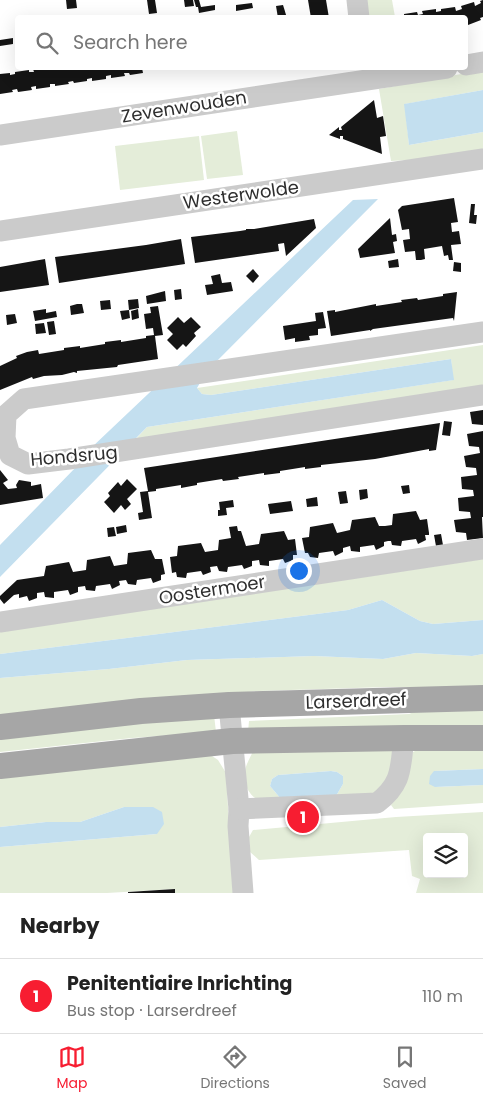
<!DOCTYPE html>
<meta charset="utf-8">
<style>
body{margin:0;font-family:Poppins,sans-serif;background:#f2f2f2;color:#222}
.controls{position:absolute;right:15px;bottom:15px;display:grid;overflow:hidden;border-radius:5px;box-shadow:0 5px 20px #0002}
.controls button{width:45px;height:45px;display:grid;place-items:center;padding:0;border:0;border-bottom:1px solid #e0e0e0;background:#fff;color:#222;font:25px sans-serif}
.you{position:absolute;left:298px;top:570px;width:18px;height:18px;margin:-12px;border:4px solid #fff;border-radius:50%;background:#1a73e8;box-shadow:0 0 0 8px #1a73e833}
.badge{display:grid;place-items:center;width:32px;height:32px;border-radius:50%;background:#f71d31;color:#fff;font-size:16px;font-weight:700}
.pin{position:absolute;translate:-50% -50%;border:2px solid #fff;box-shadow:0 1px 5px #0006}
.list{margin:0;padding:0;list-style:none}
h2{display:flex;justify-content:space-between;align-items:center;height:65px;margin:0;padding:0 20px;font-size:21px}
h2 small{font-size:16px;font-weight:400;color:#767676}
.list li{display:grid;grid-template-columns:32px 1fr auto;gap:15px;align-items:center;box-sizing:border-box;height:75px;padding:0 20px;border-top:1px solid #e0e0e0}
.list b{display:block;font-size:19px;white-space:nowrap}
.list p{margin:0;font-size:16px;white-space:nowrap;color:#767676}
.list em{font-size:16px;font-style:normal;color:#767676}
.icon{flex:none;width:28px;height:28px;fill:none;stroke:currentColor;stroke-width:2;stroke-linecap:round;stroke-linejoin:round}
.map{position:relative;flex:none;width:483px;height:893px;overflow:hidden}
.search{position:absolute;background:#fff;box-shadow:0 5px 20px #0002;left:15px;right:15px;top:15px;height:55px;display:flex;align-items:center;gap:12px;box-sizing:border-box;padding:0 18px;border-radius:5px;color:#767676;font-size:19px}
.sheet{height:140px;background:#fff}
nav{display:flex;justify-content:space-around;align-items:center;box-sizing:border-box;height:70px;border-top:1px solid #e0e0e0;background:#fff;font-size:14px;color:#767676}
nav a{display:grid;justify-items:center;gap:2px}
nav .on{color:#f71d31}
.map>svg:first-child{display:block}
.green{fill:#e4edd9;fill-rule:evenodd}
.water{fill:#c3dfef}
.building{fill:#151515}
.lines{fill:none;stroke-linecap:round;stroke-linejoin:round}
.minor{stroke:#cbcbcb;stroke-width:21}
.major{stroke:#a6a6a6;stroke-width:26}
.labels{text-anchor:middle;stroke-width:5;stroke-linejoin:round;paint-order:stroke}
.street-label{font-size:18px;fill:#2e2e2e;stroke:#fff}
</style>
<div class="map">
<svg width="483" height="893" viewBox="0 0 483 893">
<rect width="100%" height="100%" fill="#fff"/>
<g class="green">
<path d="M365,0H392L395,17H368Z"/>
<path d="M483,70V90L405,104L409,145L483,132V152L441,158L391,161L379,89Z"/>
<path d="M237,131L243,175L207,179L201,136Z"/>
<path d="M199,136L204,180L120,190L115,146Z"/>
<path d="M483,345V388L134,441L147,427L453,380L451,359L211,395L202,394L197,388Z"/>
<path d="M483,559V620L433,624L420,621L382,600L348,610L0,654V632Z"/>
<path d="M416,653L472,656L483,654V687H386L259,691L0,715V678L109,669L187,660L314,656L383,659Z"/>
<path d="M427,707L483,708V726L248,732L249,721L409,714Z"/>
<path d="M214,715L216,732L132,738L0,752V737Z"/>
<path d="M372,745H393C393,771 393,788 365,797L267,804C252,800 242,787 245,771C246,764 251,756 254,749ZM331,771L337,772L343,776V784L336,796L281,799L270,786L272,779L278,775Z"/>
<path d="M426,746L483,747V769L434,771L435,787L483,785V803L394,809L391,805L401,789L413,752Z"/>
<path d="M206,752L218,760L226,773L233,893H175V889L107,893H0V847L157,834L124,807L80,822H46L0,827V775Z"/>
<path d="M483,812V893H416L420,879L412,876L409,850L259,860L250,852L249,837L253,830L396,817ZM427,837H464V874H427Z"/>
</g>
<g class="water">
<path d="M483,90V132L409,145L404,104Z"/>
<path d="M378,199L207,371L197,388L202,394L211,395L451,359L454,380L147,427L0,577V545L78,465L91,448L353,200Z"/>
<path d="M382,600L420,621L433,624L483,620V654L472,656L416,653L383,659L314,656L187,660L109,669L0,678V654L348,610Z"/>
<path d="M483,769V785L435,787L429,784L430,776L434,771Z"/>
<path d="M331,771L337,772L343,776V784L336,796L281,799L270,786L272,779L278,775Z"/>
<path d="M124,807H153L162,812L164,824L157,834L0,847V827L46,822H80Z"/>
</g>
<g class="building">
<path d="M66,0H76L77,8L67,9Z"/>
<path d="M147,0H155L157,13L149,14Z"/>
<path d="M184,0H193L194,6L185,7Z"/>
<path d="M194,0H199L201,7L215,5V10L199,13L198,7H196Z"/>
<path d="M308,0H326L329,18H311Z"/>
<path d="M483,0V17L480,18L481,20L468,25L466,23V18H404V14L417,12L418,15L423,14L422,11L436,9V12L441,11V9L455,7L456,11L462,9L461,6L474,2L475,6L481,3L480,1Z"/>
<path d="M252,3L253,8L236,11V5Z"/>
<path d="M283,5L287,18H278L276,6Z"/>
<path d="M13,38V44L0,46V40Z"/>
<path d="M43,68H47L48,69L52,68H142L143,73L130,75L129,73H124L125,76L111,78V75L106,76V79L92,81V78L87,79V81L74,83L73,81L68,82L69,84L55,86V84H50V87L36,89V86L31,87L32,90L18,92L17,89L12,90L13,92L0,94V74L10,73V75L15,74V72L29,70V72H34L33,69Z"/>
<path d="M374,100L377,118L383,116L386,136L380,137L382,154L343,139V136H340V139L329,135L339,127V130H342L341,127Z"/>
<path d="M454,198L458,222L451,223L452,232L459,231L461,244L451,245L453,260H449L448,255L444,256L442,246L424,249L425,259L421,260H416L415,251L405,252L403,240L410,239L409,229L402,230L398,210L402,206Z"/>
<path d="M471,204H475L474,215H477L476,224L469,223Z"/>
<path d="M390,218L392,235L396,234L397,241L393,242L395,253L360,258L358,249Z"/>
<path d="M314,219L316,228L286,256L284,243L278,244L279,251L195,263L191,237L240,231L246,230V229H254Z"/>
<path d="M181,239L185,264L59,283L55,257L146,245Z"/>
<path d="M45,259L49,285L0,292V267Z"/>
<path d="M398,259L399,267L389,268L388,261Z"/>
<path d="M454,262L461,263V272L453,271Z"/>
<path d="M253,269L259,276L253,283L246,276Z"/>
<path d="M220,274L222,283L231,282L233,291L207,295L205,285L213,284L211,276Z"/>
<path d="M181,289L182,299L175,300L174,290Z"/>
<path d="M165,291L166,301L147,304L146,296Z"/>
<path d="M457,292L454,321L453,318L373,329L370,331V330L331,336L327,311L335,310V312L376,304V306L402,302L401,300L417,298L418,300L443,296V294Z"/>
<path d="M138,299L139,308L129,310L128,300Z"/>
<path d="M110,300L111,309L101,310L100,301Z"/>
<path d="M77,304H82L84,313L71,315L70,306Z"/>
<path d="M158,306L163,335L155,336L158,359L118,365L117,367L77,371V373L74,372L62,375L44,376L33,379L32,377L0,390V366L17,358L16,356L27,352L38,350L39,354L64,350V348L80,346V348L105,344V342L121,340V342L146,338V336L154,335L153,328L146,329L144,314L151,313L150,307Z"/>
<path d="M46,309V313L56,311L57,317L35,321L33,311Z"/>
<path d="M138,309L139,318L132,320L131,311Z"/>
<path d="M129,310L130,318L122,320L120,311Z"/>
<path d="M323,312L326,328L318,329V335L309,336L310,340L295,342V338L285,340L283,326L316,321L315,313Z"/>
<path d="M15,314L17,323L7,325L6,315Z"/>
<path d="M178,317L184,323L191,317L201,327L194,333L196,336L186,347L183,344L177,350L167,340L173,334L167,328Z"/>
<path d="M54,321L56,334L49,335L47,322Z"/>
<path d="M44,323L46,333L36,334L35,324Z"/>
<path d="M483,410V425L472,424L470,412Z"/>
<path d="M444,421L452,422L450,436L442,435Z"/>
<path d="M440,423L436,450L429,451V449L375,459L321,465V467L305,469V467L280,471V473L264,475V473L238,477L239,479L223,481L222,479L197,483V485L181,488V485L156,489V491L148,492L152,518L139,520L138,513L143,512L140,492L148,491L144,468Z"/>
<path d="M483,431V517H482L483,538L467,540L466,533L456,532L454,520L471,518L470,512L459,511L458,498L474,496L473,490L462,489L461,477L477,475L476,468L466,467L464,456L480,453L479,447L469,446L467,434Z"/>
<path d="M0,470L8,480L3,483L8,489L17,488L16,485L19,480L31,482V486L41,484L43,498L0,505Z"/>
<path d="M127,479L137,489L127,499L131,504L125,510L121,505L114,513L104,502L110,496L108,493L118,482L121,486Z"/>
<path d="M409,485L410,493L403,494L401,486Z"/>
<path d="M367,489L368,498L360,500L359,490Z"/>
<path d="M346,491L348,503L340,504L338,492Z"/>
<path d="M317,497L318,506L307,507L306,499Z"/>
<path d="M233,500L234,507L226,508L227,515L218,516V510H220L219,502Z"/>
<path d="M291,501L293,511L270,514L268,504Z"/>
<path d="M416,511L420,520L427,519L429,533V535H425L426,540L418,544L416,539L402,541L401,546L392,545L391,541H388L384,542V546L376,550L374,545L360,547V552L351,551L350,546L343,548V552L335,556L333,551L319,553L318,558L310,557L308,553H305L302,538L309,537L310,527L333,523L337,533L350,530L352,520L375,517L379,526H385L392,525L393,514Z"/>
<path d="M126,525L127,532L117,534L116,527Z"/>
<path d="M237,526L238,531H241L246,546L259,544L261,534L284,531L288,540L295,539L297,555H293V560L285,563L283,559L269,561V566L260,565L259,560L252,561V566L244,569L242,565L228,567L227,572L219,571L217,566L210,567L211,572L203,575L201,571L187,573L186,578L177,577L176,572L172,573L170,557L177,556L178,546L201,543L205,552L218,550L219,540L231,538L229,527Z"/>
<path d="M114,527L116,536L108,537L107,528Z"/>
<path d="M441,534L443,545L436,546L434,535Z"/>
<path d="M151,550L155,559H162L165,574L161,575V580L153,583L151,578L137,580L136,585L128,584L126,580L119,581L120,585L112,589L110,584L96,586L95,591L86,590L85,586L78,587V592L70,595L68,590L54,592V598L45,597L44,592L37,593V598L29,601L27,596L19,598V594L14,595L4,604L0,599V596L17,580L44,576L46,566L69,562L73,572L86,570L87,560L110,556L114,566L127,564L128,553Z"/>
<path d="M175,889V893H128V892Z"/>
</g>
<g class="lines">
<g class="minor">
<path d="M357,0L359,18"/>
<path d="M466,65L483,62"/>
<path d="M0,135L447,68"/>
<path d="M0,231L483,159"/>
<path d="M483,332L24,399L6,415L5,438L10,455L28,464L69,459L483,395"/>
<path d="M0,622L483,549"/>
<path d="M229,705L239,809L238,826L243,893"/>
<path d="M239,809L377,803C403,783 400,768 404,738"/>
</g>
<g class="major">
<path d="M0,727L141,711L229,705L483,698"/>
<path d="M0,766L232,741L404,738H483"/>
</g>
</g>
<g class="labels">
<g class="street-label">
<text transform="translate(184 107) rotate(-9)" y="6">Zevenwouden</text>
<text transform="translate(241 195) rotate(-8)" y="6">Westerwolde</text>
<text transform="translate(74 456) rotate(-5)" y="6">Hondsrug</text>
<text transform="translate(212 590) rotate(-9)" y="6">Oostermoer</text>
<text transform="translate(356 701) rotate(-2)" y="6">Larserdreef</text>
</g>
</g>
</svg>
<div class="controls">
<button><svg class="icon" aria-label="layers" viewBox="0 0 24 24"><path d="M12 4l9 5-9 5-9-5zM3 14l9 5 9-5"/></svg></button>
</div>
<div class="you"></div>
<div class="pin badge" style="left:303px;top:817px">1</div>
<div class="search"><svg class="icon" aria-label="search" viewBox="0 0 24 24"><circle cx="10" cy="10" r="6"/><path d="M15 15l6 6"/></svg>Search here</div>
</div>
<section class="sheet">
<h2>Nearby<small></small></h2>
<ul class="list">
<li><span class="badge">1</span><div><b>Penitentiaire Inrichting</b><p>Bus stop · Larserdreef</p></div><em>110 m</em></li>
</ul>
</section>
<nav>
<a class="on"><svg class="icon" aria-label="map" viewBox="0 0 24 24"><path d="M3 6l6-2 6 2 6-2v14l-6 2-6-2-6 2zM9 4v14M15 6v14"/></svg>Map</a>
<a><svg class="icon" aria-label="directions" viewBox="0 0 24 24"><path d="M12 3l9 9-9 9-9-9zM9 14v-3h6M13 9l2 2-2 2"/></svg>Directions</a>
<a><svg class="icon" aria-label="saved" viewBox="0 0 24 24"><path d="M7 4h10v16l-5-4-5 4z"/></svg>Saved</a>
</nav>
